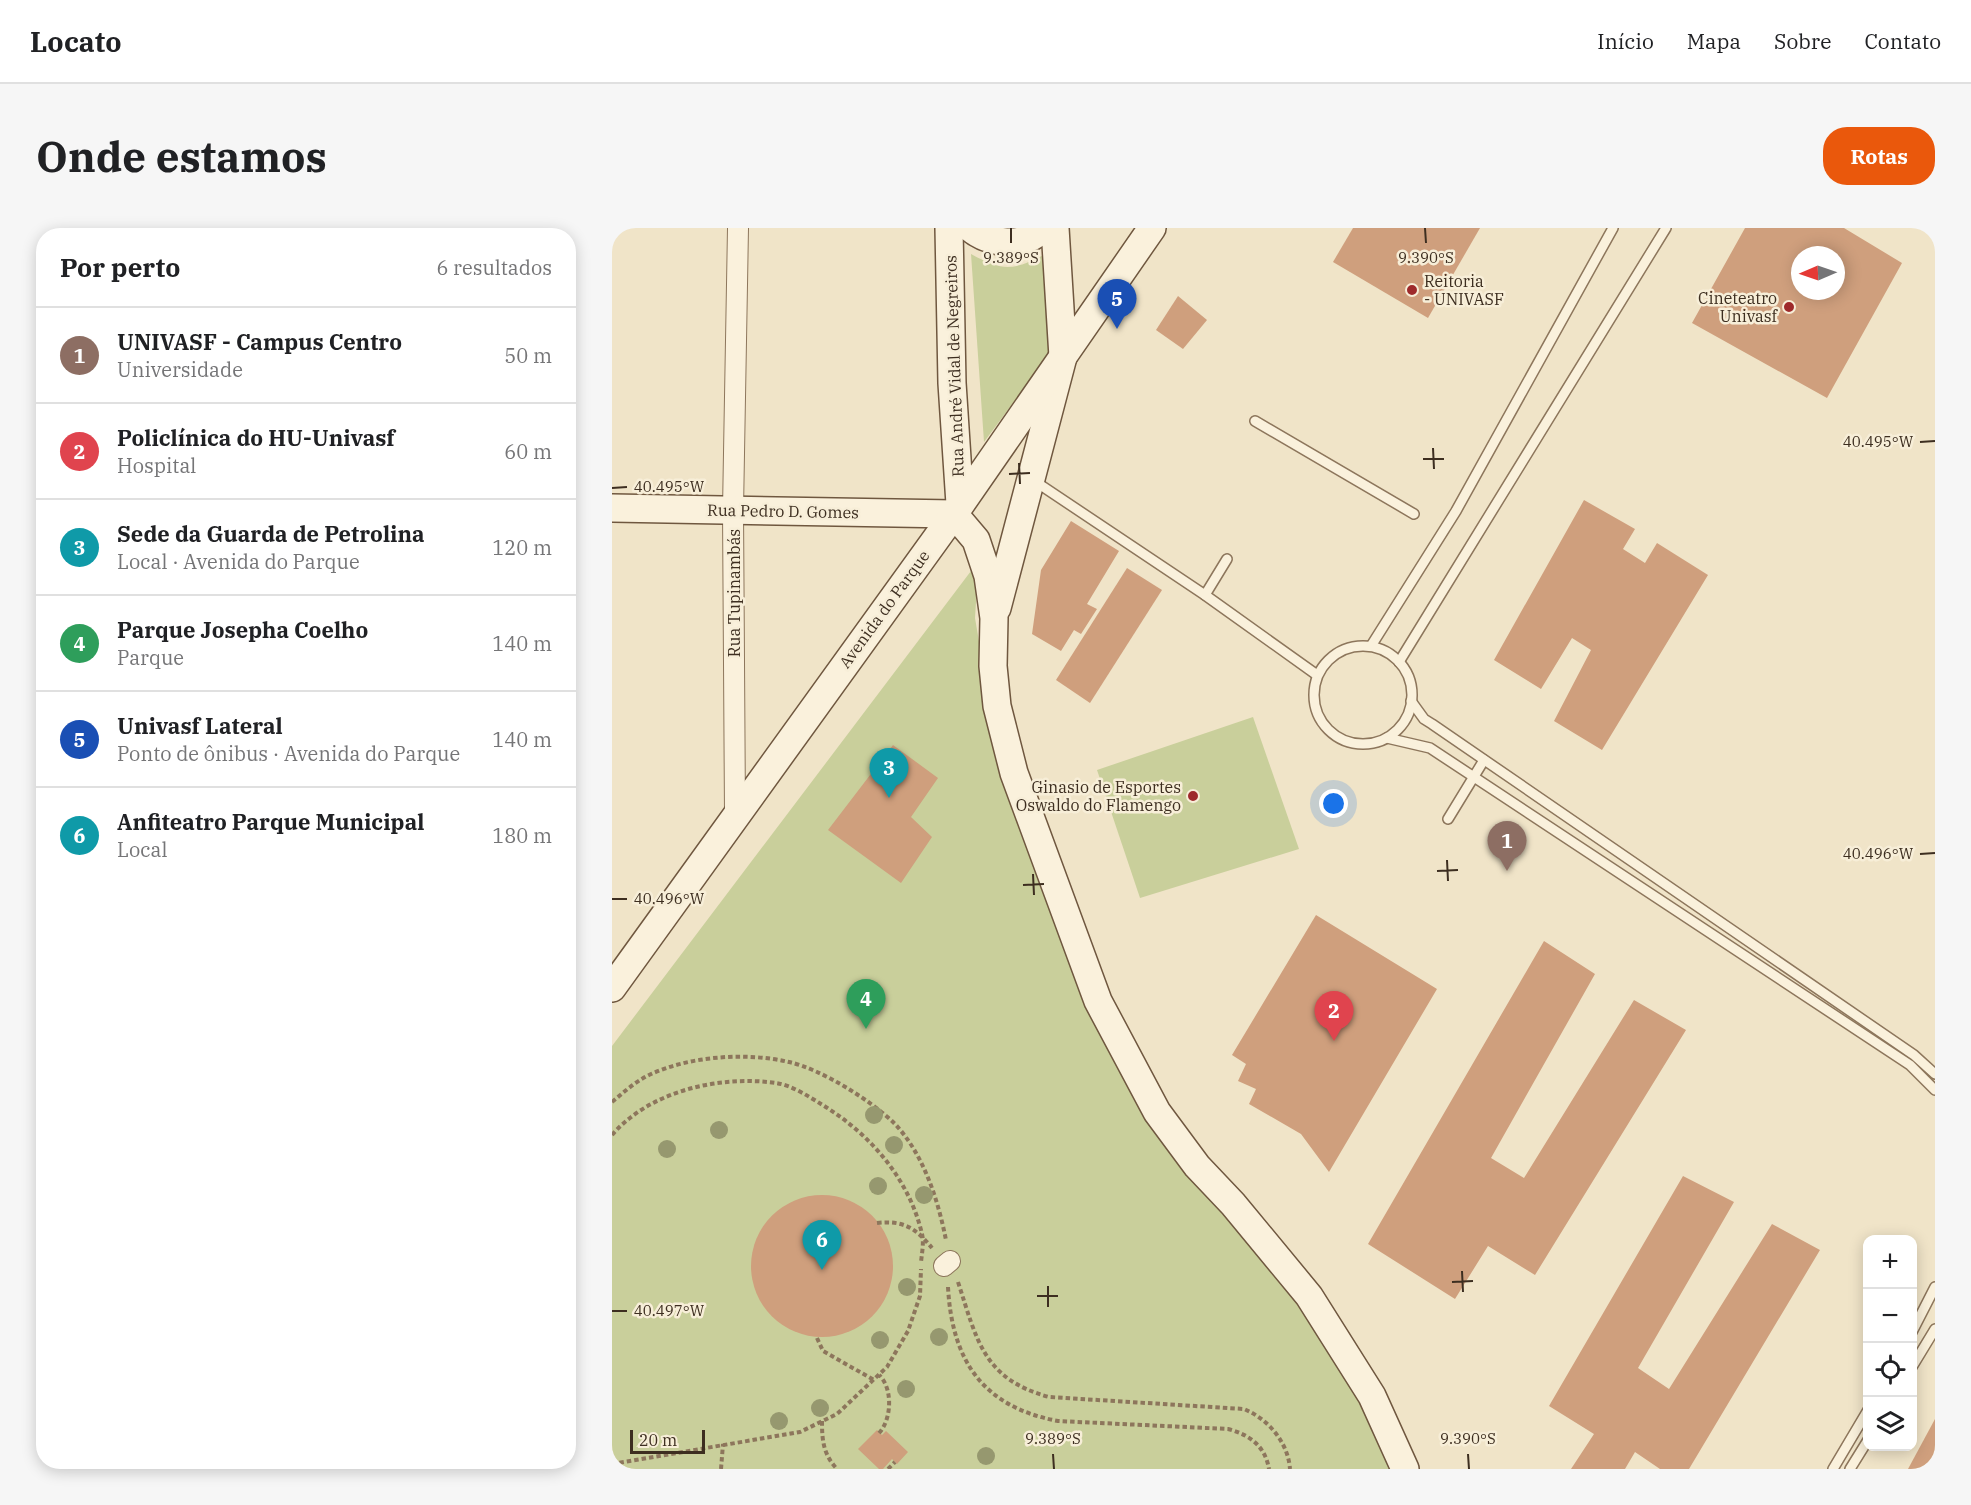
<!DOCTYPE html>
<html lang="pt">
<meta charset="utf-8">
<style>
body{margin:0;font-family:"IBM Plex Serif",serif;background:#f6f6f6;color:#202124}
.controls{position:absolute;right:18px;bottom:18px;display:grid;overflow:hidden;border-radius:12px;box-shadow:0 3px 15px #0003}
.controls button{width:54px;height:54px;display:grid;place-items:center;padding:0;border:0;border-bottom:2px solid #e0e0e0;background:#fff;color:#202124;font:30px sans-serif}
.compass{position:absolute;left:1179px;top:18px;width:54px;height:54px;border-radius:50%;background:#fff;box-shadow:0 3px 15px #0003;rotate:268deg}
.scale{position:absolute;left:18px;bottom:15px;width:75px;box-sizing:border-box;padding-left:6px;border:3px solid #3d2e20;border-top:0;font-size:16px;line-height:21px;white-space:nowrap;color:#3d2e20;-webkit-text-stroke:4px #f7eed8;paint-order:stroke}
.you{position:absolute;left:722px;top:576px;width:21px;height:21px;margin:-15px;border:4px solid #fff;border-radius:50%;background:#1a73e8;box-shadow:0 0 0 9px #1a73e833}
.badge{display:grid;place-items:center;width:39px;height:39px;border-radius:50%;background:#ea580c;color:#fff;font-size:20px;font-weight:700}
.pin{position:absolute;translate:-50% -50px;filter:drop-shadow(0 2px 3px #0008)}
.pin::after{content:'';position:absolute;top:32px;width:21px;height:18px;background:inherit;clip-path:polygon(0 0,100% 0,50% 100%)}
.list{margin:0;padding:0;list-style:none}
h2{display:flex;justify-content:space-between;align-items:center;height:78px;margin:0;padding:0 24px;font-size:26px}
h2 small{font-size:20px;font-weight:400;color:#757577}
.list li{display:grid;grid-template-columns:39px 1fr auto;gap:18px;align-items:center;box-sizing:border-box;height:96px;padding:0 24px;border-top:2px solid #e0e0e0}
.list b{display:block;font-size:22px;white-space:nowrap}
.list p{margin:0;font-size:20px;white-space:nowrap;color:#757577}
.list em{font-size:20px;font-style:normal;color:#757577}
.icon{flex:none;width:33px;height:33px;fill:none;stroke:currentColor;stroke-width:2;stroke-linecap:round;stroke-linejoin:round}
.map{position:relative;flex:none;width:1323px;height:1241px;overflow:hidden;border-radius:24px}
header{display:flex;align-items:center;gap:36px;box-sizing:border-box;height:84px;padding:0 30px;background:#fff;border-bottom:2px solid #e0e0e0}
header strong{font-size:28px}
nav{display:flex;gap:33px;margin-inline-start:auto;font-size:21px}
.intro{display:flex;align-items:center;justify-content:space-between;box-sizing:border-box;height:144px;padding:0 36px}
h1{margin:0;font-size:42px}
.button{padding:15px 27px;border-radius:24px;background:#ea580c;color:#fff;font-size:21px;font-weight:700}
main{display:flex;gap:36px;padding:0 36px}
aside{flex:1;background:#fff;border-radius:24px;box-shadow:0 3px 15px #0003}
.map>svg:first-child{display:block}
.green{fill:#c9cf9b}
.building{fill:#cf9f7d;fill-rule:evenodd}
.lines{fill:none;stroke-linecap:round;stroke-linejoin:round}
.lane-casing{stroke:#8d765c;stroke-width:12}
.street-casing{stroke:#8d765c;stroke-width:22}
.secondary-casing{stroke:#6f573f;stroke-width:30}
.path{stroke:#8d765c;stroke-width:4;stroke-dasharray:4.5 3;stroke-linecap:butt}
.lane{stroke:#faf1dc;stroke-width:9}
.street{stroke:#faf1dc;stroke-width:20}
.secondary{stroke:#faf1dc;stroke-width:27}
.tree{fill:#96986f}
.ticks{fill:none;stroke:#3d2e20;stroke-width:2}
.poi-dot{fill:#9e2a2b;stroke:#f7eed8;stroke-width:2}
.labels{text-anchor:middle;stroke-width:5;stroke-linejoin:round;paint-order:stroke}
.poi-label{font-size:16px;fill:#3d2e20;stroke:#f7eed8;text-anchor:end}
.street-label{font-size:16px;fill:#3d2e20;stroke:#f7eed8}
.ticks-label{font-size:15px;text-anchor:middle;fill:#3d2e20;stroke:#f7eed8;stroke-width:5;stroke-linejoin:round;paint-order:stroke}
</style>
<header>
<strong>Locato</strong>
<nav><a>Início</a><a>Mapa</a><a>Sobre</a><a>Contato</a></nav>
</header>
<div class="intro"><h1>Onde estamos</h1><a class="button">Rotas</a></div>
<main>
<aside>
<h2>Por perto<small>6 resultados</small></h2>
<ul class="list">
<li><span class="badge" style="background:#8d6e63">1</span><div><b>UNIVASF - Campus Centro</b><p>Universidade</p></div><em>50 m</em></li>
<li><span class="badge" style="background:#e0444e">2</span><div><b>Policlínica do HU-Univasf</b><p>Hospital</p></div><em>60 m</em></li>
<li><span class="badge" style="background:#0f9aa8">3</span><div><b>Sede da Guarda de Petrolina</b><p>Local · Avenida do Parque</p></div><em>120 m</em></li>
<li><span class="badge" style="background:#2e9e5b">4</span><div><b>Parque Josepha Coelho</b><p>Parque</p></div><em>140 m</em></li>
<li><span class="badge" style="background:#1a4fb4">5</span><div><b>Univasf Lateral</b><p>Ponto de ônibus · Avenida do Parque</p></div><em>140 m</em></li>
<li><span class="badge" style="background:#0f9aa8">6</span><div><b>Anfiteatro Parque Municipal</b><p>Local</p></div><em>180 m</em></li>
</ul>
</aside>
<div class="map">
<svg width="1323" height="1241" viewBox="0 0 1323 1241">
<rect width="100%" height="100%" fill="#f0e4c8"/>
<g class="green">
<path d="M436,25L439,124L372,214L359,26C394,45 401,42 436,25Z"/>
<path d="M362,339L365,358L363,390L380,490L485,784L702,1085L767,1204L781,1241H0V818Z"/>
<path d="M641,489L687,621L528,670L485,542Z"/>
</g>
<g class="building">
<path d="M741,0H868L816,90L721,34Z"/>
<path d="M1133,0H1232L1290,35L1215,170L1080,95ZM1188,27H1224V63H1188Z"/>
<path d="M566,68L595,92L571,121L544,102Z"/>
<path d="M972,272L1023,301L1011,321L1033,335L1045,315L1096,347L990,522L942,493L979,422L960,410L929,461L882,432Z"/>
<path d="M459,293L507,323L475,376L485,381L469,406L462,402L449,423L420,406L429,342Z"/>
<path d="M515,340L550,362L478,475L444,452Z"/>
<path d="M281,517L326,550L299,589L320,609L289,655L216,602Z"/>
<path d="M704,687L825,761L717,944L689,906L637,876L644,861L626,853L634,836L620,827Z"/>
<path d="M932,713L983,746L879,930L912,950L1022,772L1074,802L923,1047L876,1018L843,1071L756,1016Z"/>
<path d="M1071,948L1122,974L1026,1140L1057,1161L1160,996L1208,1022L1077,1241H1048L1023,1224L1013,1241H959L982,1206L937,1178Z"/>
<circle cx="210" cy="1038" r="71"/>
<path d="M1323,1191V1241H1296Z"/>
<path d="M265,1202L270,1207L274,1203L296,1224L285,1236L280,1231L271,1241H267L246,1221Z"/>
</g>
<g class="lines">
<defs>
<g id="lane">
<path d="M643,193L802,286"/>
<path d="M421,252L593,367L705,447"/>
<path d="M593,367L615,331"/>
<circle cx="751" cy="467" r="49"/>
<path d="M759,418L844,283L1001,0"/>
<path d="M787,434L1054,0"/>
<path d="M799,473L812,491L820,496L1302,827L1323,846"/>
<path d="M775,510L818,520L1298,837L1323,862"/>
<path d="M836,591L872,532"/>
<path d="M1300,1104L1323,1059"/>
<path d="M1300,1139L1323,1101"/>
<path d="M1221,1241L1256,1182"/>
<path d="M1238,1241L1256,1212"/>
</g>
<g id="street">
<path d="M123,586L121,282L126,0"/>
<path d="M332,1038L338,1033"/>
</g>
<g id="secondary">
<path d="M337,0L340,155L348,276"/>
<path d="M358,0C376,15 413,22 430,0"/>
<path d="M0,280L342,286L364,312L376,348L382,390L381,438L385,478L402,545L486,773L545,884L585,938L621,976L697,1068L760,1168L793,1241"/>
<path d="M385,380L451,129L443,0"/>
<path d="M0,760L342,286L540,0"/>
</g>
</defs>
<use href="#lane" class="lane-casing"/>
<use href="#street" class="street-casing"/>
<use href="#secondary" class="secondary-casing"/>
<g class="path">
<path d="M0,874C12,864 23,854 37,847C77,828 134,824 177,834C209,841 260,873 283,896C312,927 326,972 334,1012"/>
<path d="M0,907C38,863 107,847 164,855C179,857 196,868 209,876C257,905 297,950 310,1006C312,1014 310,1025 309,1034"/>
<path d="M265,995C291,992 304,1000 320,1020"/>
<path d="M346,1054C365,1112 371,1151 437,1169L632,1181C656,1191 676,1214 678,1241"/>
<path d="M336,1059C340,1133 371,1179 446,1193L616,1201C638,1207 653,1218 657,1241"/>
<path d="M205,1110L211,1123L262,1152"/>
<path d="M210,1193C210,1212 211,1226 225,1241"/>
<path d="M267,1205C280,1191 281,1160 267,1147"/>
<path d="M0,1236L188,1204L225,1186L275,1139L296,1103L308,1068L309,1041"/>
<path d="M109,1241L111,1216"/>
<path d="M276,1241L283,1234"/>
</g>
<use href="#lane" class="lane"/>
<use href="#street" class="street"/>
<use href="#secondary" class="secondary"/>
</g>
<g class="tree">
<circle cx="262" cy="887" r="9"/>
<circle cx="107" cy="902" r="9"/>
<circle cx="282" cy="917" r="9"/>
<circle cx="55" cy="921" r="9"/>
<circle cx="266" cy="958" r="9"/>
<circle cx="312" cy="967" r="9"/>
<circle cx="295" cy="1059" r="9"/>
<circle cx="327" cy="1109" r="9"/>
<circle cx="268" cy="1112" r="9"/>
<circle cx="294" cy="1161" r="9"/>
<circle cx="208" cy="1180" r="9"/>
<circle cx="167" cy="1193" r="9"/>
<circle cx="374" cy="1228" r="9"/>
</g>
<path class="ticks" d="M399,0V15M813,0L814,15M1308,214L1323,213M821,220L822,241M811,231H832M407,235L408,256M397,246L418,245M0,260L15,259M1308,626L1323,625M835,632L836,653M825,643L846,642M421,646L422,667M411,657L432,656M0,671H15M850,1043L851,1064M840,1054L861,1053M436,1058V1079M425,1068H446M0,1083H15M441,1226L442,1241M856,1226L857,1241"/>
<g class="poi-dot">
<circle cx="800" cy="62" r="6"/>
<circle cx="1177" cy="79" r="6"/>
<circle cx="581" cy="568" r="6"/>
</g>
<g class="labels">
<g class="poi-label">
<text x="812" y="59" text-anchor="start">Reitoria<tspan x="812" dy="18">- UNIVASF</tspan></text>
<text x="1165" y="76">Cineteatro<tspan x="1165" dy="18">Univasf</tspan></text>
<text x="569" y="565">Ginasio de Esportes<tspan x="569" dy="18">Oswaldo do Flamengo</tspan></text>
</g>
<g class="street-label">
<text transform="translate(342 138) rotate(-92)" y="6">Rua André Vidal de Negreiros</text>
<text transform="translate(171 283) rotate(1)" y="6">Rua Pedro D. Gomes</text>
<text transform="translate(122 365) rotate(-90)" y="6">Rua Tupinambás</text>
<text transform="translate(272 381) rotate(-54)" y="6">Avenida do Parque</text>
</g>
</g>
<g class="ticks-label">
<text x="399" y="35">9.389°S</text>
<text x="814" y="35">9.390°S</text>
<text x="1266" y="219">40.495°W</text>
<text x="57" y="264">40.495°W</text>
<text x="1266" y="631">40.496°W</text>
<text x="57" y="676">40.496°W</text>
<text x="57" y="1088">40.497°W</text>
<text x="441" y="1216">9.389°S</text>
<text x="856" y="1216">9.390°S</text>
</g>
</svg>
<div class="controls">
<button>+</button>
<button>−</button>
<button><svg class="icon" aria-label="locate" viewBox="0 0 24 24"><circle cx="12" cy="12" r="6"/><path d="M12 2v4M12 18v4M2 12h4M18 12h4"/></svg></button>
<button><svg class="icon" aria-label="layers" viewBox="0 0 24 24"><path d="M12 4l9 5-9 5-9-5zM3 14l9 5 9-5"/></svg></button>
</div>
<svg class="compass" viewBox="-18 -18 36 36"><path d="M0-13l5 13h-10z" fill="#e53935"/><path d="M0 13l5-13h-10z" fill="#757577"/></svg>
<div class="scale">20 m</div>
<div class="you"></div>
<div class="pin badge" style="left:895px;top:643px;background:#8d6e63">1</div>
<div class="pin badge" style="left:722px;top:813px;background:#e0444e">2</div>
<div class="pin badge" style="left:277px;top:570px;background:#0f9aa8">3</div>
<div class="pin badge" style="left:254px;top:801px;background:#2e9e5b">4</div>
<div class="pin badge" style="left:505px;top:101px;background:#1a4fb4">5</div>
<div class="pin badge" style="left:210px;top:1042px;background:#0f9aa8">6</div>
</div>
</main>
